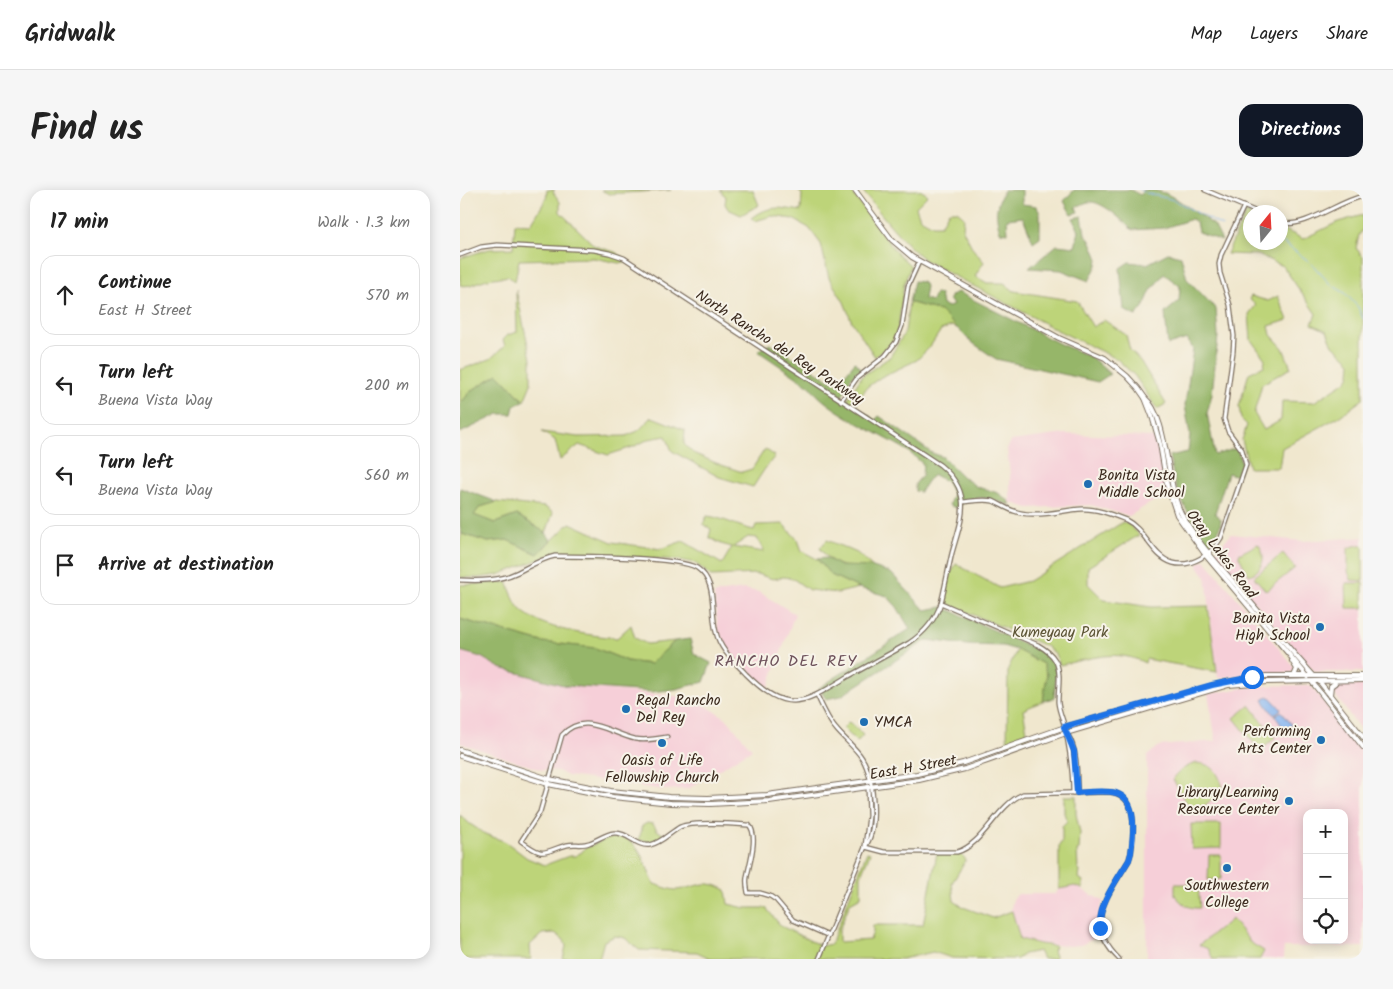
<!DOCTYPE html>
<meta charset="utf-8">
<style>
body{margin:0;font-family:Kalam,sans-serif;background:#f6f6f6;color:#222}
.controls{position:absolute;right:15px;bottom:15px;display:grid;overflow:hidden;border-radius:10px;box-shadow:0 2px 12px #0003}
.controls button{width:45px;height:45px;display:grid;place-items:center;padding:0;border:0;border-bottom:1px solid #e0e0e0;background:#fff;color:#222;font:25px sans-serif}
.compass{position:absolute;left:783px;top:15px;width:45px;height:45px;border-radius:50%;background:#fff;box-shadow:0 2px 12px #0003;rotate:18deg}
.stop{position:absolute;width:15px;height:15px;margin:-11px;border:4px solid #1a73e8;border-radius:50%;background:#fff}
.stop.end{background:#1a73e8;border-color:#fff;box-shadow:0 1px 5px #0008}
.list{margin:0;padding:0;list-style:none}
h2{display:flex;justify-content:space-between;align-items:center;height:65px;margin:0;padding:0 20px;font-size:21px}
h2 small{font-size:16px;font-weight:400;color:#767676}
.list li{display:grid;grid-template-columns:32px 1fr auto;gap:15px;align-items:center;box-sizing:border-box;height:80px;margin:0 10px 10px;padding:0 10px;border:1px solid #e0e0e0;border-radius:15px}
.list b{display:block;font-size:19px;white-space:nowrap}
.list p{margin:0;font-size:16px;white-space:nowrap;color:#767676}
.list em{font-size:16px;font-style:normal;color:#767676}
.icon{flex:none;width:28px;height:28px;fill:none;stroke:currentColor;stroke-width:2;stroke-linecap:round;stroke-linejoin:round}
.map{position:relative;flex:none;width:903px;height:769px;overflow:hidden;border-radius:15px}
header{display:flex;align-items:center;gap:30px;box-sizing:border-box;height:70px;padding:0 25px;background:#fff;border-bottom:1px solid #e0e0e0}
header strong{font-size:24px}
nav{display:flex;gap:28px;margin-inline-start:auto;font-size:18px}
.intro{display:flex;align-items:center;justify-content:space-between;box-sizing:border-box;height:120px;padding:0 30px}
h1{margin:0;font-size:35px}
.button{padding:12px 22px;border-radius:15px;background:#111827;color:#fff;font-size:18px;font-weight:700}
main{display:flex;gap:30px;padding:0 30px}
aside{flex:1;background:#fff;border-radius:15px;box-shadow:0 2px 12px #0003}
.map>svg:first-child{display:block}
.built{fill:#f6cfd8;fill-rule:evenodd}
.green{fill:#bdd479;stroke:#7c7f4c;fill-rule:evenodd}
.forest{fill:#96b669;stroke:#687044}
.water{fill:#86b5f1;stroke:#607088}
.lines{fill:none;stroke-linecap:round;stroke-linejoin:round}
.stream{stroke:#86b5f1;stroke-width:1}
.secondary-casing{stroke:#7a6c5c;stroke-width:5.5}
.primary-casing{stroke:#7a6c5c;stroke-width:6}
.secondary{stroke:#fff;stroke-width:3}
.primary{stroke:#fff;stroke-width:4}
.route{stroke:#1a73e8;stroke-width:6}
.poi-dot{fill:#1f6fb2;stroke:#f7f3e8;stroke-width:2}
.labels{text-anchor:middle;stroke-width:4;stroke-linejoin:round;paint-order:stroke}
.street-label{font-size:15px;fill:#3b2a1e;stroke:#f7f3e8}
.poi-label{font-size:15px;fill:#3b2a1e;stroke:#f7f3e8;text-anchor:start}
.park-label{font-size:15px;fill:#5c5435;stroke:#f7f3e8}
.neighbourhood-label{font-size:16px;letter-spacing:1px;fill:#6e525b;stroke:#f7f3e8}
</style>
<header>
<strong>Gridwalk</strong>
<nav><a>Map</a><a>Layers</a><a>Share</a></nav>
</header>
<div class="intro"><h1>Find us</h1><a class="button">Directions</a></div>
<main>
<aside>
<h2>17 min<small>Walk · 1.3 km</small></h2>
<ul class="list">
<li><svg class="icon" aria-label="ahead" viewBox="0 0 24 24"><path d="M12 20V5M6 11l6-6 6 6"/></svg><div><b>Continue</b><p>East H Street</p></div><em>570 m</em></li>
<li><svg class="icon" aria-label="left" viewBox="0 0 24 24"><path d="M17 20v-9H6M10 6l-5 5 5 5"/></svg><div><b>Turn left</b><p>Buena Vista Way</p></div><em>200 m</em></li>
<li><svg class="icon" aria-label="left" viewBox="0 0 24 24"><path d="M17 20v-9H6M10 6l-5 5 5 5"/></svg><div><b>Turn left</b><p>Buena Vista Way</p></div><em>560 m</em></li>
<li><svg class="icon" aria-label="arrive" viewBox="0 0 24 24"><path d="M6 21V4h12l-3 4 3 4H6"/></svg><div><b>Arrive at destination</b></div></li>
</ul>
</aside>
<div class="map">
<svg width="903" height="769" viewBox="0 0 903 769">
<rect width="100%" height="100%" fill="#f7f3e8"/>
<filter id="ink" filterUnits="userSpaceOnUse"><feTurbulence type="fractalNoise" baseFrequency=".02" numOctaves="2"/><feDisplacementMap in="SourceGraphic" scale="10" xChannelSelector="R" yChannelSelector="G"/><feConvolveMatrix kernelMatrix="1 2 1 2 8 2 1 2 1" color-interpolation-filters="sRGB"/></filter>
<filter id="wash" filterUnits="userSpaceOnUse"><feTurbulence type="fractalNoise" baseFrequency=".0096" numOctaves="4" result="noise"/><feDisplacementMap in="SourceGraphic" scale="20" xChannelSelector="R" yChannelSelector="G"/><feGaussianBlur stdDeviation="1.12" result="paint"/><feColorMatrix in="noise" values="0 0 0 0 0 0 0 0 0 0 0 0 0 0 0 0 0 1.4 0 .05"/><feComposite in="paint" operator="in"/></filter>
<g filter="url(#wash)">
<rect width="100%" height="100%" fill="#f0e7ce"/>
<g class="built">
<path d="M605,244L692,247L698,255L707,303L669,326L631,315L568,318L550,312V284L547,260L551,251Z"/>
<path d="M771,344L843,351L903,347V482H855L753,364Z"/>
<path d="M745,370L835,478L831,483H799L758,488L746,387L738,376V373Z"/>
<path d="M284,399L299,402L335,424L308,498L272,465L258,441L254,405L256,403Z"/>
<path d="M0,461L21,467L40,478L107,496L233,508L266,528L292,559L228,599L205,600L108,586L98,581L82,580L0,553Z"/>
<path d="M850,495L903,562V757H824L823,769H687V566L699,556L756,551L748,504L795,496ZM847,623H884V750H847Z"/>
<path d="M873,495H903V543L872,501Z"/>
<path d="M615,696L643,711L640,720L638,737L639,746L621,755L610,756L580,754L560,749L551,719L553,709L558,704H595L599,699Z"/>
</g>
<g class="green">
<path d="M87,0H95L93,2L100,12V22L135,56L155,62L168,71L159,73L134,68L59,70L55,92L48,86C41,88 35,87 28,89C18,91 10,98 0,95V68L29,59L53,58L55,33L71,34L86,9Z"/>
<path d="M141,0H211L149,4Z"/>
<path d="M260,0H294L293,1L299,15L281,25L268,19L265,14L266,7Z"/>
<path d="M337,0H390L435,61L451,76L444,94L438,139L432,153L415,167L392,132L384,112L369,88L361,54L349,38L333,29L312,26L295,31L291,29C309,14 321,18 341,21L342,4Z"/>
<path d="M402,0H460L468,5L456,17L460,28L473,35H481L489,21H497L504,27L503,40L513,59L524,72L515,86L527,93H544L554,101L617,111L633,137L644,130L666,145L670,160L681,172L706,214L697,219L675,186L657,169L599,141L466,71C441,51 422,25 402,0Z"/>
<path d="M786,22L790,24L791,52H821V38L843,49L878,32L903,25V39L899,45L896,58L903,67V209L880,226L822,258L819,278H789L782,250L787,235L781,229L779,216L789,183L804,176L805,169L791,150L789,124L796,115L789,109L791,106L808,111L818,106L828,130L809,136L811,145L823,158L831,178L802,194L794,223L804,240L821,230L822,211L854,212L886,191L890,185L891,172L873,155L867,141L852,134L856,124L823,76L798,65L767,64Z"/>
<path d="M56,100L71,169V194L64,211L38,184L11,201L0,214V180L30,169L45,156L43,150L48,145L57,142Z"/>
<path d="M449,112L480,121L497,138L492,136L481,140L469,158L457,170L421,187L407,197L395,215L387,210L402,186L430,167L445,142Z"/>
<path d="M192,227L225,240L224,254L233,263L256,273L282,282L292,279L305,259L315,266L304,280L293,297L259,287L212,261L206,246L189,249L173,257L148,265L119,255L100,270L95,250L82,242L118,247L166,246L178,241Z"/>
<path d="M37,312L85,317L93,323L86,343L57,325L35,333L13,325L20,317Z"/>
<path d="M247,326C264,328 278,337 294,340L296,335L323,334L338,350L342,361L357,369L371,385L399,398L378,403L349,400L332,388L323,387L313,389L297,384L251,386L235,373L220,370L96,363L38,385L17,388L0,387V351L2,344L28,352L47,350L78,364L110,333L152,352L201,359L223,351L262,374L272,357L261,354L249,347L251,339L243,334ZM288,347L297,348L304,362L273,357Z"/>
<path d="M663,332L670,335L679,345L628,377V394L644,410L691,417L748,416L757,482L686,469L685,473C656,458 630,469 600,475L595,464L586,456L486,413L485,410L490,384L496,374L540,398L569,391Z"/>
<path d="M367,350L397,363L413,377C389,377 376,381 360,358Z"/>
<path d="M798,354C807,365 804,381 789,385L779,367V364Z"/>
<path d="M898,355H903V391L891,390L888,381V358Z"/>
<path d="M823,363L835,378L806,401L794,387Z"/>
<path d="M47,392C51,400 54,414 61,420C83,440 128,445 157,448L171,435L175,448L187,454L215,451L190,474L167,471L135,458L82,452L0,429V395Z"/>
<path d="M886,393H903V418H887Z"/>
<path d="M557,460L583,474L587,485L583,511L563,520L568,547L547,554L548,479Z"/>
<path d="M790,515L815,548L800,561L774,528Z"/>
<path d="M389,532L403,545L397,552L383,538Z"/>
<path d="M737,573C755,575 757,582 763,597C735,629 732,626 713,589C720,580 726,576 737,573Z"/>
<path d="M604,606H616V624L620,643L619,660L617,661L618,680L620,681L619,688L623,691V699L615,696L599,699V656L602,651V636L607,631L604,623Z"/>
<path d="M0,625L10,634L25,644L46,652L67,668L85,675L109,666H115L122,662L125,658C134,655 144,649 154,647C177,642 187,679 194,694C201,696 210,700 217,700C239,697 244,688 266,700L268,714L285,718H306L321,736L361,756L371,754L407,662L410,663L401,685V707L390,713L379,740V752L410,750L413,742V735H463L477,663L502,665L506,670L492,693L494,711L503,717L533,728L552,721L560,749L580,754L595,756L593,761L595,766L594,769H583L579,761L564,764L557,769L492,768L473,762L442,769H252L237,762L179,760L165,748L155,746L144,751L139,769H103L106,756L104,750L95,743L82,744L70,755L71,769H0Z"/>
<path d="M187,633L193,634L197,640L204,645L191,652L178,650L181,643L182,636Z"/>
<path d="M731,634H761V658L732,659Z"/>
<path d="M749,665H761V689L748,690Z"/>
<path d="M715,694H736L738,695L740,718C728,719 722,714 715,705Z"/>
<path d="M772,729L791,753L804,761L800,769H753L748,759L739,755Z"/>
</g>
<g class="forest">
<path d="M544,0H562V14L576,16L580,23V47L573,52L563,27L547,29L548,43L540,42C535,23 535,17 544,0Z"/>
<path d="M614,0H671L680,5L683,0H693L705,3L718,10L754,35L762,51L738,42L736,32L732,29L704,38L672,40C663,31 642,10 628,12C624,13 619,16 616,17L618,22L611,24L604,11Z"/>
<path d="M622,26L625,44L631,52L638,69L637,75L629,91L601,80L569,78L597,55L615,57L619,41L613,28Z"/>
<path d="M708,63L721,66L727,89L756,119L758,146L752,204L747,223L755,265L777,258L782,275L777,286L768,283L755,323L761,329C760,339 757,349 747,354L726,319L716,297L709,266L728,262L730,245L725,215L733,159L727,149L708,155L705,123L719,111L720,96L704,84L691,100L684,116L676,126L664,120L660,78L669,72L687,74Z"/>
<path d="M454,91L462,92L466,96L464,109L472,111L475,103L480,104L482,115L489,117L493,115L489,109L491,105L498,102L600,154L631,167L650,184L638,192L536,169L510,151L480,121L449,112Z"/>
<path d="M310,154L377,194L395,172L402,179L391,188L382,206L415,230L419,226L472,263L483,267L503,287L517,297L538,303L550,312V315C526,308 518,302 496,318L489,315L493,304L486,291L474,285L468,290L460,302L455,301V294L462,286L463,274C457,269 451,263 445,259C422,245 364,219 351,197L298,161Z"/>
<path d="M38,184L64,211L54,216L52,224H39L0,243V214L11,201Z"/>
<path d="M0,298L37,312L20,317L14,325L35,333L57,325L86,343L91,350L78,364L47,350L28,352L2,344L0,337Z"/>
<path d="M367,368L380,376L413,377L431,383L465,420L483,417L586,464L594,473L596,486L594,508L583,511L587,485L583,474L557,460L543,456L507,455L467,450L381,506L366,509L359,498L450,439L437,417L427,406L399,398L371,385L357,369Z"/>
<path d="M0,429L82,452L135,458L167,471L190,474L215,451L230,449L234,464L251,473L244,492L216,499L192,502L107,496L40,478L21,467L0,461Z"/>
</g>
<g class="water">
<path d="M809,506L821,519L814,525L803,510Z"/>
<path d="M821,521L832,535L825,540L815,526Z"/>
</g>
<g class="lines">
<g class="stream">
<path d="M679,0L684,2"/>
<path d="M686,3L714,10L762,36"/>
<path d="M785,47H791"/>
<path d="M821,51L850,72L870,94L885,103L898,117L903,129"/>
</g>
</g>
</g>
<g filter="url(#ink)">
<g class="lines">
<defs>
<g id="secondary">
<path d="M745,0L797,22"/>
<path d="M821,33C846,38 877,12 903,6"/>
<path d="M0,65L21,57L37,55L134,60L149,63L164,68L480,275C514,303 502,327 492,363C488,380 485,397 481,413C475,431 464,443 449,453C429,464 409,475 389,486C344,513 328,526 286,484C274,471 260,460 256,442C250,421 258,392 237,378C220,367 120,366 95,366C81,369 70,376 58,382C40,391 20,391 0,390"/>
<path d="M381,211L397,188L425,166L436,152L442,136L448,96L459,72"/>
<path d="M503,312C513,311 523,309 533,311C540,314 547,319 554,321C559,323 566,324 572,324C589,325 605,320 622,319C636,318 653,325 666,330C685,339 692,367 713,373C731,378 752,364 761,348L786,275L782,260L768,241L764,229L773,162L774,146L770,115L760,83L759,74L761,65L784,16"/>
<path d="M481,413L578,455C585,459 591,463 595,470C602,482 598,499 598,512C599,523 604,531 606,542C610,562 613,582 613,603"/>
<path d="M357,505C362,516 368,530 376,539C384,549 395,557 402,568C414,588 419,638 405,657L359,769"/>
<path d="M607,544C618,559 617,585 617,603"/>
<path d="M207,547C196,549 186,551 175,549C149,543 124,521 102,545L80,622L61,651C86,669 81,662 107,655C114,653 122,656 129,653C138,650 145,644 154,643C168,642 176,657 190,655C201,653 211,642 220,637C233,631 274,634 289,635C299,645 289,675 287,687C286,692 287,698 288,703H300L310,706L316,710L333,730L369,746"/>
<path d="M405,656L409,626L408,596"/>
<path d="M405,657L424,662H497C523,655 537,615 563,604L648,602C679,603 674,642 671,663L669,670C648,706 622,733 659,769"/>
</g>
<g id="primary">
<path d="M395,0L432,50L452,67L599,148L645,168L667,186L678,198L685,208L692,226L700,254L707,295L717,325L747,367L848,487"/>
<path d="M685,208C708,227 706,294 721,323C736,352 761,377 782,402C806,430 829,459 854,486"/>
<path d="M832,471L837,479L834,486"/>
<path d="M859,491L903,547"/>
<path d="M852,492L903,557"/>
<path d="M870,505L871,496L875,493"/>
<path d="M0,560L89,589L151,601L209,607L248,608L307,605L457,584L503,573L605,537L766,492L806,486H903"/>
<path d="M0,566L88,594L153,607L211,613L250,614L309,611L459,590L505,579L606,543L768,495L807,492L903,490"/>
</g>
</defs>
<use href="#secondary" class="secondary-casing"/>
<use href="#primary" class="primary-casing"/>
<use href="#secondary" class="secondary"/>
<use href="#primary" class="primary"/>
</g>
</g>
<g class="lines" filter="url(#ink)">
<path class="route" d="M640,738C638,714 657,690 669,670L671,663C673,646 679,610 656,603C645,600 629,602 617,603L614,561L604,537L752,495L792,487"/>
</g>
<g class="poi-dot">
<circle cx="628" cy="294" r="5"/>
<circle cx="860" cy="437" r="5"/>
<circle cx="166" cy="519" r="5"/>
<circle cx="404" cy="532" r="5"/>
<circle cx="861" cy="550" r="5"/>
<circle cx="202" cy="553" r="5"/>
<circle cx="829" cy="611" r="5"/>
<circle cx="767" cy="678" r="5"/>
</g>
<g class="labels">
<g class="street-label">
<text transform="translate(320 157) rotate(33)" y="5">North Rancho del Rey Parkway</text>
<text transform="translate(762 364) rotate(53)" y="5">Otay Lakes Road</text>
<text transform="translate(453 577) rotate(-10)" y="5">East H Street</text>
</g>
<g class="poi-label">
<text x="638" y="290">Bonita Vista<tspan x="638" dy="17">Middle School</tspan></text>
<text x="850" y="433" text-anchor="end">Bonita Vista<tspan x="850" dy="17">High School</tspan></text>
<text x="176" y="515">Regal Rancho<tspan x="176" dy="17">Del Rey</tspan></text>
<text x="414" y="537">YMCA</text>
<text x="851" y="546" text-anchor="end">Performing<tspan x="851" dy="17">Arts Center</tspan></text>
<text x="202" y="575" text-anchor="middle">Oasis of Life<tspan x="202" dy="17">Fellowship Church</tspan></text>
<text x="819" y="607" text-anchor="end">Library/Learning<tspan x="819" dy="17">Resource Center</tspan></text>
<text x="767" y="700" text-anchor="middle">Southwestern<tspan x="767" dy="17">College</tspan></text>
</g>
<g class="park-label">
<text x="600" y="447">Kumeyaay Park</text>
</g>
<g class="neighbourhood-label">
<text x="326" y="476">RANCHO DEL REY</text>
</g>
</g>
</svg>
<div class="controls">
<button>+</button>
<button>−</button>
<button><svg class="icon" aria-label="locate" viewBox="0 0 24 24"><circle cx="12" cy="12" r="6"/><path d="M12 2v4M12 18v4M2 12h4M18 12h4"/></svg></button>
</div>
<svg class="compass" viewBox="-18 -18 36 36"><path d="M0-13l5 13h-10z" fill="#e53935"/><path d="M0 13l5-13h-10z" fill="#767676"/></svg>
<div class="stop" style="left:792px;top:487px"></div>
<div class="stop end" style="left:640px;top:738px"></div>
</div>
</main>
